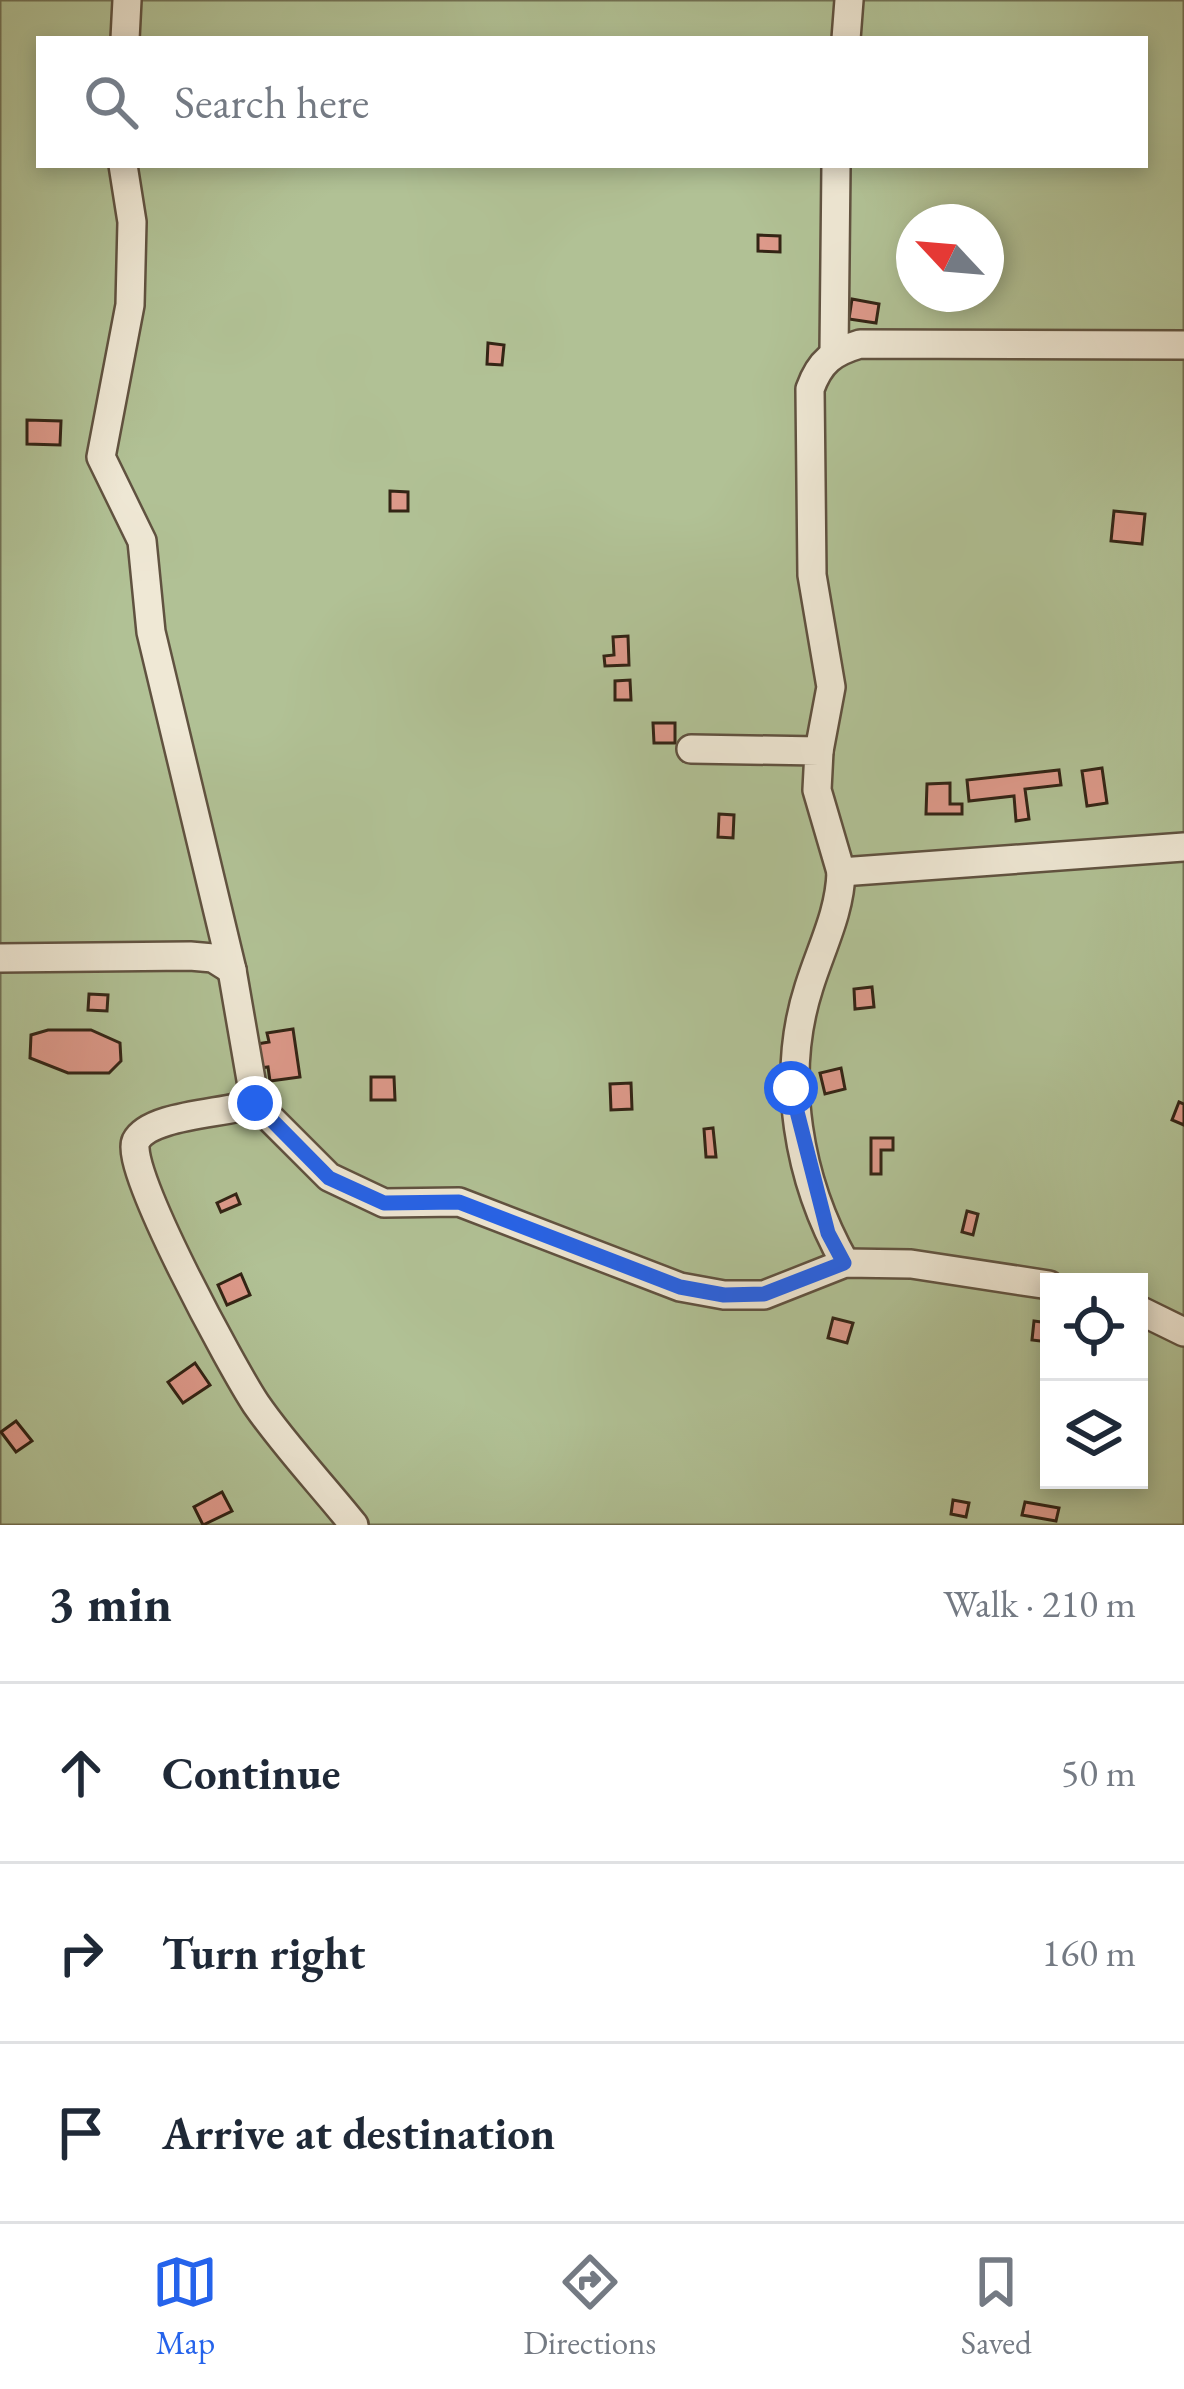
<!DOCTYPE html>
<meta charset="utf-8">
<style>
body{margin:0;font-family:"EB Garamond",serif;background:#f6f6f7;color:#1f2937}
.controls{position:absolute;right:36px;bottom:36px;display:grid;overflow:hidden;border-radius:0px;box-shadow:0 6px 18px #0003}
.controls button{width:108px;height:108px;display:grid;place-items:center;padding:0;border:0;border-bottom:3px solid #e0e1e3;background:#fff;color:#1f2937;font:60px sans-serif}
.compass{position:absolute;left:896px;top:204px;width:108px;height:108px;border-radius:50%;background:#fff;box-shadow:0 6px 18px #0003;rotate:296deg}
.stop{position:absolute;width:36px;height:36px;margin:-27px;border:9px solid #2563eb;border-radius:50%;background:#fff}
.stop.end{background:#2563eb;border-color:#fff;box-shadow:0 3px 12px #0008}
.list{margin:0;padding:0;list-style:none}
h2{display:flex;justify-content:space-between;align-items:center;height:156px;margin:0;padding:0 48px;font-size:51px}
h2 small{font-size:39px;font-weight:400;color:#747a83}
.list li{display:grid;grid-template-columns:78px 1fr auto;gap:36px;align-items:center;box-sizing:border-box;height:180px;padding:0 48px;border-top:3px solid #e0e1e3}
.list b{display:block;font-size:45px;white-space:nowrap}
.list em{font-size:39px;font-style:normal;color:#747a83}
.icon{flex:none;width:66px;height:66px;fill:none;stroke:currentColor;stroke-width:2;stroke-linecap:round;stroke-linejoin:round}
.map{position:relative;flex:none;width:1184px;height:1525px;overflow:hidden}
.search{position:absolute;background:#fff;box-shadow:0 6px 18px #0003;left:36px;right:36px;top:36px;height:132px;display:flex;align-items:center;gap:30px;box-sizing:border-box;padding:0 42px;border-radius:0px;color:#747a83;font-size:45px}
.sheet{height:696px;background:#fff}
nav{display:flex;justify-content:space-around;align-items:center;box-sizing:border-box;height:168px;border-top:3px solid #e0e1e3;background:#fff;font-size:33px;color:#747a83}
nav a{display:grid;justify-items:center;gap:6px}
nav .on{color:#2563eb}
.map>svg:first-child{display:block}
.green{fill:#b1c195;stroke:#727255;stroke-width:3;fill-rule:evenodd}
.building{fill:#dd998a;stroke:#332415;stroke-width:3}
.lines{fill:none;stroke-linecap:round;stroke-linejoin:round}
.minor-casing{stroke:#605240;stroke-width:32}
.minor{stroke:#efe8d5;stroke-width:27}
.route{stroke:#2563eb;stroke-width:15}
</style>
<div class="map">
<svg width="1184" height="1525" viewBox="0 0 1184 1525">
<rect width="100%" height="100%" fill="#e6dcbf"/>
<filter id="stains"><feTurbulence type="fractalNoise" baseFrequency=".00167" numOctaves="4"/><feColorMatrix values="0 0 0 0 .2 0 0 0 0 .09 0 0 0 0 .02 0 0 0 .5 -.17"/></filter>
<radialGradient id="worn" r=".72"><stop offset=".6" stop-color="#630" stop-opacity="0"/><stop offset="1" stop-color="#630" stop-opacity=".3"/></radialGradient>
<path class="green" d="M0,0H1184V1525H0ZM39,39H1145V165H39ZM914,222H986V294H914ZM1049,1282H1139V1480H1049Z"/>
<g class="building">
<path d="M758,235L780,236V252L758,251Z"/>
<path d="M852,299L879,304L876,323L849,319Z"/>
<path d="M488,343L504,345L502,365L487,364Z"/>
<path d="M27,420L61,421L60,445L27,444Z"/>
<path d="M390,491L408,492V511H390Z"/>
<path d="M1114,511L1145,514L1142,544L1111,541Z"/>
<path d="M628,636L629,665L605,666L604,656L614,655L613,637Z"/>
<path d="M630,680L631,700H615V681Z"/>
<path d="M653,723H675V743H654Z"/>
<path d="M1102,768L1107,803L1087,806L1082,771Z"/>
<path d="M1059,770L1061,785L1025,789L1029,819L1016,821L1014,796L969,801L967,780Z"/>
<path d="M950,783V804H962V814H926L927,784Z"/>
<path d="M719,814L734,815L733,838L718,837Z"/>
<path d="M872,987L874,1007L855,1009L854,989Z"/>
<path d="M89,994L108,995L107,1011L88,1010Z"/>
<path d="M293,1029L300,1077L270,1081L268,1067L260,1068L257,1044L269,1042L267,1033Z"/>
<path d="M48,1030H91L120,1043L121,1061L109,1073H68L30,1058L31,1035Z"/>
<path d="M841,1068L845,1089L825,1094L820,1073Z"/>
<path d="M371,1077H394L395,1100H371Z"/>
<path d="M631,1083L632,1109L611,1110L610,1084Z"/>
<path d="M1179,1102L1184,1104V1125L1172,1120Z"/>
<path d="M713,1128L716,1157H706L704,1129Z"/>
<path d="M871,1138H893V1150H881V1174H871Z"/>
<path d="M236,1194L240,1204L221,1212L217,1203Z"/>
<path d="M967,1211L978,1214L973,1235L962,1232Z"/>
<path d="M241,1274L250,1295L227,1305L218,1285Z"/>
<path d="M833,1318L853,1323L847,1343L828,1338Z"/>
<path d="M1034,1321L1049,1323V1342L1032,1340Z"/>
<path d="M195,1363L210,1385L183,1403L168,1382Z"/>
<path d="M16,1421L32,1441L16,1452L1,1432Z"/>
<path d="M222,1492L232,1511L203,1525L194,1507Z"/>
<path d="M953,1500L969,1503L966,1517L951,1514Z"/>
<path d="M1025,1502L1059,1508L1056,1521L1022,1515Z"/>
</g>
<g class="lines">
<defs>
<g id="minor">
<path d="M125,39L127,0"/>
<path d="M846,39L849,0"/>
<path d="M123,165L132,222L130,305L101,457L142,541L151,632L232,970L255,1103C226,1114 150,1114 136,1141C123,1168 234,1371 256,1404C285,1446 322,1485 354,1525"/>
<path d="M834,352L836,165"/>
<path d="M691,749L819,751L817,790L841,872L1184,847"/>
<path d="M819,751L831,687L812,575L810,389C820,361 833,352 860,344L1184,345"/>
<path d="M841,872C840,913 821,948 809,987C780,1077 798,1180 845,1263"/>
<path d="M0,958L190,956L213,958L232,970"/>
<path d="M255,1103L329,1177L384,1203L459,1202L680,1287L724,1295H764L845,1263L911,1264L1049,1285"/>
<path d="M1139,1310L1184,1332"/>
</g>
</defs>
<use href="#minor" class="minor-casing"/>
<use href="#minor" class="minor"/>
</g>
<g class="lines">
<path class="route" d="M255,1103L329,1178L384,1203L459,1202L680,1287L724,1295L764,1294L844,1263L828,1233L791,1088"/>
</g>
<rect width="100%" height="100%" filter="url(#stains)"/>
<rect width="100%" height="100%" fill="url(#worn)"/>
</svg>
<div class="controls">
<button><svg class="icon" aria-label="locate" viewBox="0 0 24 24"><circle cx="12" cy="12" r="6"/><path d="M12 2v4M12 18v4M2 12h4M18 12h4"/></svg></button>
<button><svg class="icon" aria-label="layers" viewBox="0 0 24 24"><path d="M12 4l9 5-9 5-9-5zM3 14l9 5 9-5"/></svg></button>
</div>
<svg class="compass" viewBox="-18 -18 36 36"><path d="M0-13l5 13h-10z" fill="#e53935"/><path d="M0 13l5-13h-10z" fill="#747a83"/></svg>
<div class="stop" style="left:791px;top:1088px"></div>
<div class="stop end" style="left:255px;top:1103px"></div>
<div class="search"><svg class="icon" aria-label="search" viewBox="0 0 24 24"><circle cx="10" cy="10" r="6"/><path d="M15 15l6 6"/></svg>Search here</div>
</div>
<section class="sheet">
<h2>3 min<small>Walk · 210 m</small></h2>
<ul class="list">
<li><svg class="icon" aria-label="ahead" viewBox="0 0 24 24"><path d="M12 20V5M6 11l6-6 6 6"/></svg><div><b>Continue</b></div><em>50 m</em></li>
<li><svg class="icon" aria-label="right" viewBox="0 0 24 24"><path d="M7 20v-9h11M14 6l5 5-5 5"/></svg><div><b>Turn right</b></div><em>160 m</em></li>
<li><svg class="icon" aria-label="arrive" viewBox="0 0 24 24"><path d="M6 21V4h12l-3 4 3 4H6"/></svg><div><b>Arrive at destination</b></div></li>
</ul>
</section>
<nav>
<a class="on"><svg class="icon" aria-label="map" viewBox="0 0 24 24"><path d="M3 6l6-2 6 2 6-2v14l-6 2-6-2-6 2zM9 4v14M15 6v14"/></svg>Map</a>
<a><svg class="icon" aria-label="directions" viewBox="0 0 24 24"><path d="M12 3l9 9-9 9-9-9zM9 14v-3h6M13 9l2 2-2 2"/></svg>Directions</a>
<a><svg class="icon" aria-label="saved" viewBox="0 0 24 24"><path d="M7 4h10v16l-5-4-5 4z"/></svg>Saved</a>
</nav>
